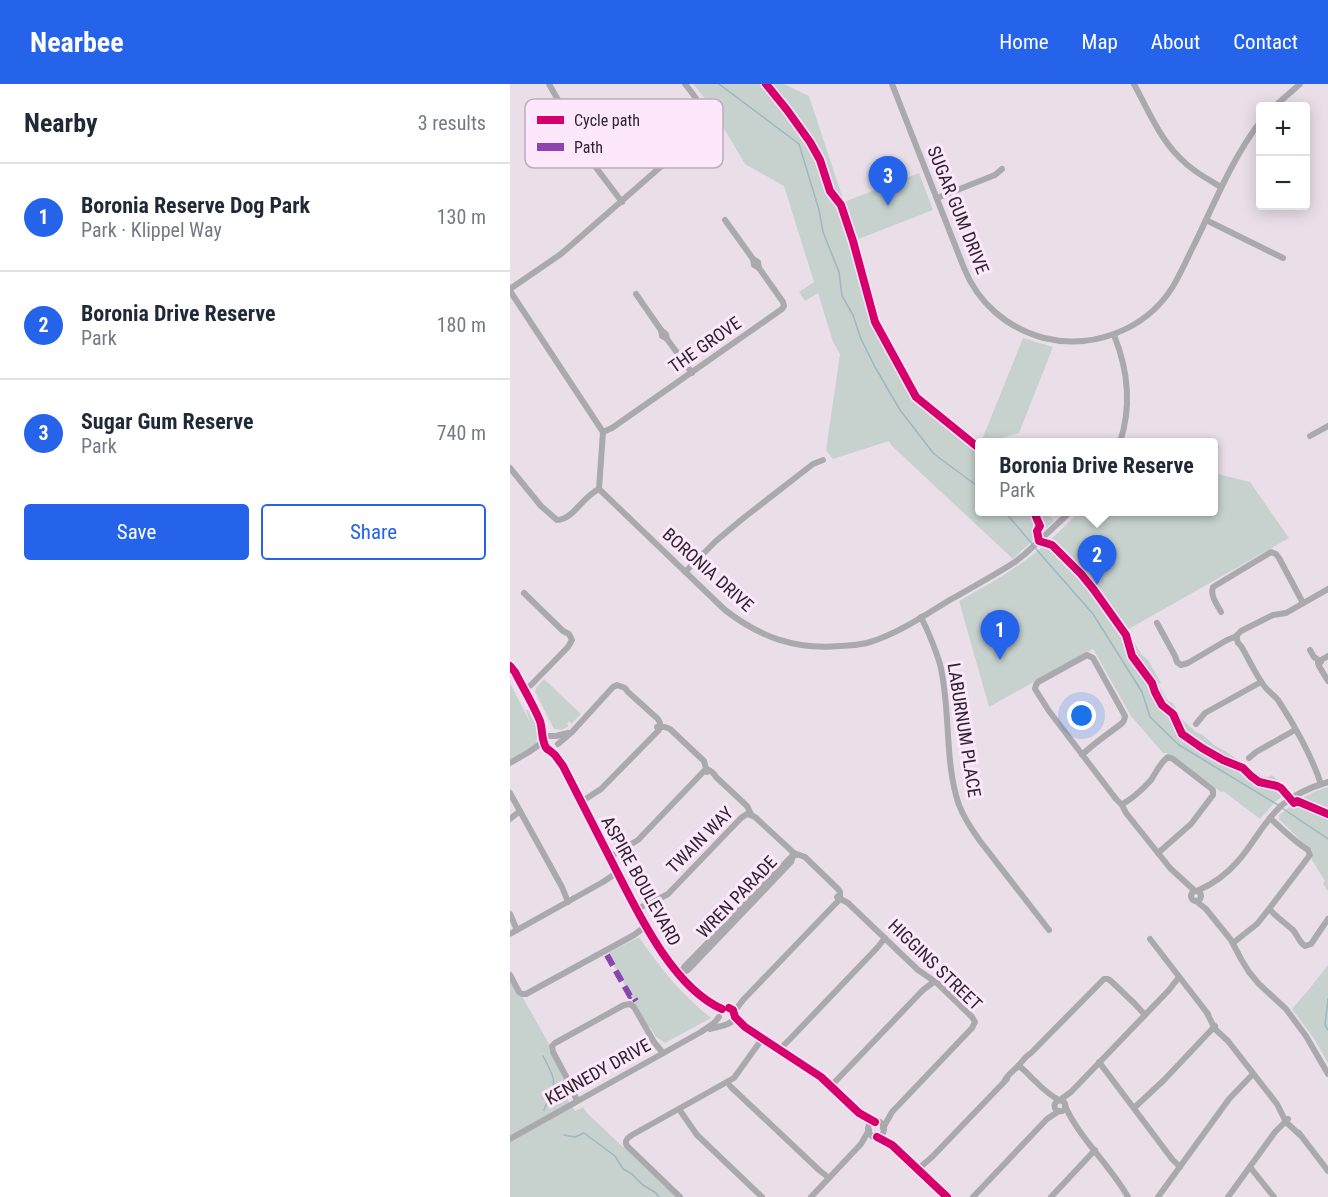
<!DOCTYPE html>
<meta charset="utf-8">
<style>
body{margin:0;font-family:"Roboto Condensed",sans-serif;background:#f6f6f7;color:#1f2937}
.controls{position:absolute;right:18px;top:18px;display:grid;overflow:hidden;border-radius:6px;box-shadow:0 3px 15px #0003}
.controls button{width:54px;height:54px;display:grid;place-items:center;padding:0;border:0;border-bottom:2px solid #e0e1e3;background:#fff;color:#1f2937;font:30px sans-serif}
.you{position:absolute;left:572px;top:632px;width:21px;height:21px;margin:-15px;border:4px solid #fff;border-radius:50%;background:#1a73e8;box-shadow:0 0 0 9px #1a73e833}
.badge{display:grid;place-items:center;width:39px;height:39px;border-radius:50%;background:#2563eb;color:#fff;font-size:20px;font-weight:700}
.pin{position:absolute;translate:-50% -50px;filter:drop-shadow(0 2px 3px #0008)}
.pin::after{content:'';position:absolute;top:32px;width:21px;height:18px;background:inherit;clip-path:polygon(0 0,100% 0,50% 100%)}
.popup{position:absolute;left:465px;top:354px;width:243px;height:78px;box-sizing:border-box;display:grid;place-content:center;border-radius:6px;background:#fff;filter:drop-shadow(0 2px 4px #0005);font-size:20px;white-space:nowrap;color:#747a83}
.popup b{font-size:22px;color:#1f2937}
.popup::after{content:'';position:absolute;left:50%;top:100%;margin-left:-12px;border:12px solid transparent;border-top-color:#fff}
.list{margin:0;padding:0;list-style:none}
h2{display:flex;justify-content:space-between;align-items:center;height:78px;margin:0;padding:0 24px;font-size:26px}
h2 small{font-size:20px;font-weight:400;color:#747a83}
.list li{display:grid;grid-template-columns:39px 1fr auto;gap:18px;align-items:center;box-sizing:border-box;height:108px;padding:0 24px;border-top:2px solid #e0e1e3}
.list b{display:block;font-size:22px;white-space:nowrap}
.list p{margin:0;font-size:20px;white-space:nowrap;color:#747a83}
.list em{font-size:20px;font-style:normal;color:#747a83}
.actions{display:flex;gap:12px;padding:18px 24px}
.actions a{flex:1;padding:14px 0;border:2px solid #2563eb;border-radius:6px;text-align:center;font-size:21px;color:#2563eb}
.actions .main{background:#2563eb;color:#fff}
.map{position:relative;flex:none;width:818px;height:1113px;overflow:hidden}
header{display:flex;align-items:center;gap:36px;box-sizing:border-box;height:84px;padding:0 30px;background:#2563eb;color:#fff}
header strong{font-size:28px}
nav{display:flex;gap:33px;margin-inline-start:auto;font-size:21px}
main{display:flex}
aside{flex:1;background:#fff}
.map>svg:first-child{display:block}
.green{fill:#c7d2ce}
.lines{fill:none;stroke-linecap:round;stroke-linejoin:round}
.stream{stroke:#9cb8c0;stroke-width:1.5}
.minor{stroke:#aaa9ae;stroke-width:6}
.quiet{stroke:#8e44ad;stroke-width:6;stroke-dasharray:12 6;stroke-linecap:butt}
.cycleway-casing{stroke:#fde7fa;stroke-width:11}
.cycleway{stroke:#d6006c;stroke-width:8}
.labels{text-anchor:middle;stroke-width:6;stroke-linejoin:round;paint-order:stroke}
.street-label{font-size:18px;fill:#2d252c;stroke:#fde7fa}
.key{fill:#fde7fa;stroke:#bfadbc;stroke-width:1.5}
.key-label{font-size:16px;fill:#2d252c}
</style>
<header>
<strong>Nearbee</strong>
<nav><a>Home</a><a>Map</a><a>About</a><a>Contact</a></nav>
</header>
<main>
<aside>
<h2>Nearby<small>3 results</small></h2>
<ul class="list">
<li><span class="badge">1</span><div><b>Boronia Reserve Dog Park</b><p>Park · Klippel Way</p></div><em>130 m</em></li>
<li><span class="badge">2</span><div><b>Boronia Drive Reserve</b><p>Park</p></div><em>180 m</em></li>
<li><span class="badge">3</span><div><b>Sugar Gum Reserve</b><p>Park</p></div><em>740 m</em></li>
</ul>
<div class="actions"><a class="main">Save</a><a>Share</a></div>
</aside>
<div class="map">
<svg width="818" height="1113" viewBox="0 0 818 1113">
<rect width="100%" height="100%" fill="#eadfe9"/>
<g class="green">
<path d="M183,0H274L299,12L334,118L409,89L423,126L346,156L369,237L411,312L470,360V428H536L544,437L503,475L382,362L379,357L323,375L316,366L330,270L323,258L308,209L295,217L289,208L304,198L274,102L235,80L198,18Z"/>
<path d="M513,254L543,263L509,349L478,358H471Z"/>
<path d="M704,389L740,398L779,454L617,546L631,570L638,576L651,599L648,600L658,617L663,619L672,635L686,648L693,651L704,661L718,669L753,693H758L762,691L779,707L764,719L750,735L713,707L711,708L657,669H653L621,632L583,565L479,623L449,517C472,504 496,491 517,475C536,461 553,444 569,428H704Z"/>
<path d="M34,595L71,630L61,640L59,637L57,640L59,642L52,646L44,645L25,608L26,604Z"/>
<path d="M0,599L20,638L16,626H18C22,634 27,640 30,648L27,650V651L30,650L31,657L28,659L27,657L28,653L26,657L28,660L0,677Z"/>
<path d="M818,703V807L813,800L815,797L802,776V766L790,756L769,735V731C784,719 799,708 818,703Z"/>
<path d="M129,853C149,883 172,911 201,934L155,959L146,953L140,943L139,944L98,871L100,868Z"/>
<path d="M818,881V979L805,956L782,925L800,904Z"/>
<path d="M0,897L8,911L13,914L39,960V966L62,1010L57,1014L65,1027L73,1023L77,1029L166,1113H0Z"/>
</g>
<g class="lines">
<g class="stream">
<path d="M209,0L289,60L309,126L313,148L329,188L332,212L343,231L351,255L365,283L390,326L424,370L470,404"/>
<path d="M495,428L523,461"/>
<path d="M526,465L583,530L632,608L640,633L669,661L768,721"/>
<path d="M772,724L818,755"/>
<path d="M818,915L815,941L818,946"/>
<path d="M33,972C48,1000 46,997 34,1026"/>
<path d="M54,1051L65,1053L74,1049L105,1072L113,1085L122,1090L133,1101L146,1109L149,1113"/>
</g>
<g class="minor">
<path d="M39,0L62,41L63,47L70,54L71,60L81,77L112,118"/>
<path d="M382,0L454,184C468,219 497,244 534,254C582,266 635,246 662,204C670,191 676,177 683,163C704,121 721,76 750,38"/>
<path d="M624,0C637,24 649,53 669,73C681,86 696,94 711,103"/>
<path d="M765,22L790,0"/>
<path d="M427,114L485,91L492,85"/>
<path d="M215,136L243,175L248,178L249,184"/>
<path d="M696,136L773,174"/>
<path d="M0,205L51,170L187,51C199,29 189,17 175,0"/>
<path d="M0,207L93,348L89,405L215,526C250,553 285,566 330,562C339,562 348,561 357,559C385,551 414,532 438,517C461,504 483,492 505,478L515,470L560,428"/>
<path d="M126,210L151,246L152,252L157,255"/>
<path d="M151,246L156,250L157,255L182,289"/>
<path d="M604,251C618,286 622,322 610,358"/>
<path d="M93,348L102,344L272,225L274,222L273,218L249,184L244,181L243,175"/>
<path d="M800,352L818,342"/>
<path d="M0,384L31,422L47,436C63,436 73,412 89,405"/>
<path d="M175,488L206,457L231,436L303,380L313,376"/>
<path d="M711,528C707,520 700,512 703,503L761,468L766,470L769,474L793,519"/>
<path d="M411,533C419,549 425,564 430,580C441,625 434,678 449,721C454,734 462,746 470,757L539,846"/>
<path d="M647,539L665,572L667,578L671,581L678,579L717,556L727,552"/>
<path d="M800,566L804,573L811,578"/>
<path d="M818,572L811,576L808,579L809,582L818,597"/>
<path d="M0,582L5,588C13,604 23,620 30,637C33,646 31,658 37,665"/>
<path d="M14,605L21,601L58,563L62,556L59,550L53,547L14,509"/>
<path d="M686,640L695,629L751,598"/>
<path d="M147,643H155L160,645L194,677L197,688"/>
<path d="M34,656L38,652H46L58,649"/>
<path d="M48,660L62,648L103,603L107,601L115,604L118,608L148,635L150,639L149,646L91,705L71,718"/>
<path d="M39,666L45,671L53,682C70,715 86,747 103,780C127,827 162,903 212,925"/>
<path d="M572,671C584,659 598,650 611,640C615,637 614,636 615,632L583,574L577,571L528,598L526,601L525,605L539,627L606,715L612,721L616,729L660,784L685,807"/>
<path d="M739,674L746,668L785,646"/>
<path d="M0,679L19,668L33,658"/>
<path d="M811,700C802,673 784,640 768,616C764,611 759,608 755,603C745,590 739,575 731,562L728,559L726,552L731,547L763,531L776,529L818,505"/>
<path d="M0,709L52,803L58,818"/>
<path d="M612,720C621,716 634,704 641,696C646,688 651,678 658,673L663,675L703,706V711L681,740L648,769"/>
<path d="M238,730L245,733L286,771"/>
<path d="M0,735L10,727"/>
<path d="M100,773L128,756L195,686C200,685 203,688 206,693L237,722L241,730"/>
<path d="M687,807C703,800 717,790 728,777C744,759 754,737 772,721C785,710 801,703 818,698"/>
<circle cx="686" cy="812" r="5"/>
<path d="M327,813L338,819L408,886L427,899L462,933L465,938L462,944L382,1028L373,1044"/>
<path d="M686,817L696,825L721,856L731,875L739,888L749,900L776,925L796,952L818,990"/>
<path d="M126,825L143,818L158,810L231,734L237,730"/>
<path d="M759,825C767,833 775,839 783,846C788,852 789,858 795,862L801,860L818,835"/>
<path d="M0,830L7,846"/>
<path d="M0,850L93,798L108,788"/>
<path d="M640,855L698,930"/>
<path d="M723,859L747,840L759,825L800,771L798,766C784,757 772,745 760,734"/>
<path d="M171,888L175,882L284,770"/>
<path d="M170,890L178,886L281,778L284,769"/>
<path d="M0,891L9,908L12,910H16L124,851L136,842"/>
<path d="M219,924L223,926L225,933L235,943L311,993L349,1029L365,1038"/>
<path d="M224,928L233,916L330,815V808L328,805L295,773L284,769"/>
<path d="M697,929L705,945L718,957L767,1020L776,1038L790,1051"/>
<path d="M200,945C208,942 222,942 225,933"/>
<path d="M269,966L281,954L367,864L375,854"/>
<path d="M589,978L662,1075L670,1083"/>
<path d="M508,982C515,985 518,991 524,996C532,1004 539,1011 549,1016"/>
<path d="M495,996C499,989 505,986 510,980C514,975 516,972 521,969L594,895H598L601,897L625,920L635,931"/>
<path d="M217,998L221,1003L309,1086L319,1094"/>
<path d="M321,1002L413,906L425,897"/>
<path d="M550,1016L561,1008L659,906L669,893"/>
<circle cx="550" cy="1022" r="5.5"/>
<path d="M67,1017L60,1000L43,968L42,962L45,959L114,921L120,920L124,923L144,958L153,969"/>
<path d="M555,1022C570,1055 600,1081 618,1113"/>
<path d="M624,1024L654,996L705,942"/>
<path d="M169,1025L187,1051L252,1113"/>
<circle cx="366" cy="1045" r="8"/>
<path d="M789,1049L818,1087"/>
<path d="M367,1053L382,1061L437,1113"/>
<path d="M0,1055L191,948L204,939L209,933"/>
<path d="M740,1083L764,1113"/>
<path d="M408,1085L422,1073L497,995"/>
<path d="M170,1113L117,1062C114,1057 117,1054 122,1051L224,994L252,955"/>
<path d="M301,1113L351,1060L359,1046"/>
<path d="M463,1113L537,1035L549,1027"/>
<path d="M541,1113L585,1066"/>
<path d="M648,1113L719,1015L743,990"/>
<path d="M718,1113L765,1048L778,1035"/>
</g>
<path class="quiet" d="M97,871L120,912L122,911L126,917"/>
<defs>
<g id="cycleway">
<path d="M256,0L277,26L300,58L310,76L320,107L331,121L343,157L365,238L406,313L470,365"/>
<path d="M524,428L530,442L527,447L529,457L542,461L571,490L584,506L616,551L622,572L642,599L645,608L652,621L663,630L672,650L692,664L713,676L733,684L741,692L749,698L767,702L771,704L784,719L787,717L818,730"/>
<path d="M0,582L5,588C13,604 23,620 30,637C33,646 31,658 37,665"/>
<path d="M39,666L45,671L53,682C70,715 86,747 103,780C127,827 162,903 212,925"/>
<path d="M219,924L223,926L225,933L235,943L311,993L349,1029L365,1038"/>
<path d="M367,1053L382,1061L437,1113"/>
</g>
</defs>
<use href="#cycleway" class="cycleway-casing"/>
<use href="#cycleway" class="cycleway"/>
</g>
<g class="labels">
<g class="street-label">
<text transform="translate(448 126) rotate(68)" y="6">SUGAR GUM DRIVE</text>
<text transform="translate(195 261) rotate(-35)" y="6">THE GROVE</text>
<text transform="translate(198 486) rotate(42)" y="6">BORONIA DRIVE</text>
<text transform="translate(454 646) rotate(81)" y="6">LABURNUM PLACE</text>
<text transform="translate(190 756) rotate(-45)" y="6">TWAIN WAY</text>
<text transform="translate(131 797) rotate(61)" y="6">ASPIRE BOULEVARD</text>
<text transform="translate(227 813) rotate(-46)" y="6">WREN PARADE</text>
<text transform="translate(425 881) rotate(44)" y="6">HIGGINS STREET</text>
<text transform="translate(88 988) rotate(-29)" y="6">KENNEDY DRIVE</text>
</g>
</g>
<rect x="15" y="15" width="198" height="69" rx="9" class="key"/>
<rect x="27" y="32" width="27" height="8" fill="#d6006c"/>
<rect x="27" y="59" width="27" height="8" fill="#8e44ad"/>
<g class="key-label">
<text x="64" y="42">Cycle path</text>
<text x="64" y="69">Path</text>
</g>
</svg>
<div class="controls">
<button>+</button>
<button>−</button>
</div>
<div class="you"></div>
<div class="pin badge" style="left:490px;top:576px">1</div>
<div class="pin badge" style="left:587px;top:501px">2</div>
<div class="popup"><b>Boronia Drive Reserve</b>Park</div>
<div class="pin badge" style="left:378px;top:122px">3</div>
</div>
</main>
